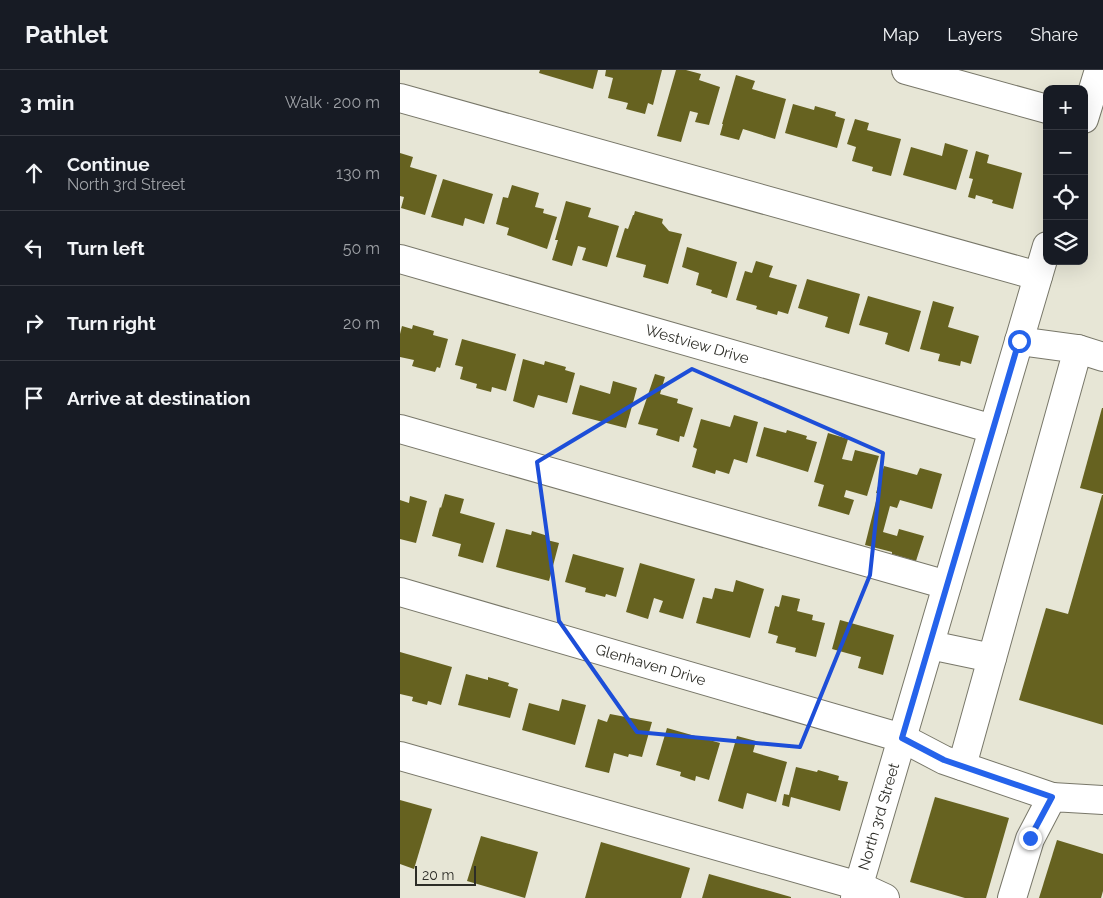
<!DOCTYPE html>
<meta charset="utf-8">
<style>
body{margin:0;font-family:Raleway,sans-serif;background:#242831;color:#f1f3f6}
.controls{position:absolute;right:15px;top:15px;display:grid;overflow:hidden;border-radius:10px;box-shadow:0 5px 20px #0002}
.controls button{width:45px;height:45px;display:grid;place-items:center;padding:0;border:0;border-bottom:1px solid #363941;background:#171b24;color:#f1f3f6;font:25px sans-serif}
.scale{position:absolute;left:15px;bottom:12px;width:61px;box-sizing:border-box;padding-left:5px;border:2px solid #2d2d27;border-top:0;font-size:14px;line-height:18px;white-space:nowrap;color:#2d2d27;-webkit-text-stroke:4px #e7e6d6;paint-order:stroke}
.stop{position:absolute;width:15px;height:15px;margin:-11px;border:4px solid #2563eb;border-radius:50%;background:#fff}
.stop.end{background:#2563eb;border-color:#fff;box-shadow:0 1px 5px #0008}
.list{margin:0;padding:0;list-style:none}
h2{display:flex;justify-content:space-between;align-items:center;height:65px;margin:0;padding:0 20px;font-size:21px}
h2 small{font-size:16px;font-weight:400;color:#9ea1a6}
.list li{display:grid;grid-template-columns:32px 1fr auto;gap:15px;align-items:center;box-sizing:border-box;height:75px;padding:0 20px;border-top:1px solid #363941}
.list b{display:block;font-size:19px;white-space:nowrap}
.list p{margin:0;font-size:16px;white-space:nowrap;color:#9ea1a6}
.list em{font-size:16px;font-style:normal;color:#9ea1a6}
.icon{flex:none;width:28px;height:28px;fill:none;stroke:currentColor;stroke-width:2;stroke-linecap:round;stroke-linejoin:round}
.map{position:relative;flex:none;width:703px;height:828px;overflow:hidden}
header{display:flex;align-items:center;gap:30px;box-sizing:border-box;height:70px;padding:0 25px;background:#171b24;border-bottom:1px solid #363941}
header strong{font-size:24px}
nav{display:flex;gap:28px;margin-inline-start:auto;font-size:18px}
main{display:flex}
aside{flex:1;background:#171b24}
.map>svg:first-child{display:block}
.building{fill:#666220}
.lines{fill:none;stroke-linecap:round;stroke-linejoin:round}
.minor-casing{stroke:#787769;stroke-width:30}
.minor{stroke:#fff;stroke-width:28}
.route{stroke:#2563eb;stroke-width:6}
.marked{fill:none;stroke:#1d4ed8;stroke-width:4;stroke-linejoin:round}
.labels{text-anchor:middle;stroke-width:5;stroke-linejoin:round;paint-order:stroke}
.street-label{font-size:15px;fill:#2d2d27;stroke:#e7e6d6}
</style>
<header>
<strong>Pathlet</strong>
<nav><a>Map</a><a>Layers</a><a>Share</a></nav>
</header>
<main>
<aside>
<h2>3 min<small>Walk · 200 m</small></h2>
<ul class="list">
<li><svg class="icon" aria-label="ahead" viewBox="0 0 24 24"><path d="M12 20V5M6 11l6-6 6 6"/></svg><div><b>Continue</b><p>North 3rd Street</p></div><em>130 m</em></li>
<li><svg class="icon" aria-label="left" viewBox="0 0 24 24"><path d="M17 20v-9H6M10 6l-5 5 5 5"/></svg><div><b>Turn left</b></div><em>50 m</em></li>
<li><svg class="icon" aria-label="right" viewBox="0 0 24 24"><path d="M7 20v-9h11M14 6l5 5-5 5"/></svg><div><b>Turn right</b></div><em>20 m</em></li>
<li><svg class="icon" aria-label="arrive" viewBox="0 0 24 24"><path d="M6 21V4h12l-3 4 3 4H6"/></svg><div><b>Arrive at destination</b></div></li>
</ul>
</aside>
<div class="map">
<svg width="703" height="828" viewBox="0 0 703 828">
<rect width="100%" height="100%" fill="#e7e6d6"/>
<g class="building">
<path d="M140,0H198L193,19L139,3Z"/>
<path d="M206,0H262L253,35L248,33L245,44L226,39L228,33L208,28L213,8L205,6Z"/>
<path d="M276,0H286L301,4L299,10L320,17L309,55L295,52L298,43L290,41L281,72L257,66Z"/>
<path d="M336,5L355,11L352,19L386,29L375,69L343,59L339,70L320,65L323,54H322Z"/>
<path d="M393,34L414,40L415,36L436,42L435,46L445,49L437,78L385,63Z"/>
<path d="M455,49L469,53L467,60L501,69L491,106L472,101L473,97L452,91L456,77L447,74Z"/>
<path d="M545,73L568,80L556,120L503,105L511,77L542,86Z"/>
<path d="M576,81L589,85L587,93L622,103L613,139L592,133L593,130L576,125L575,129L568,127L573,109L569,108Z"/>
<path d="M0,83L13,87L10,97L37,105L25,145L1,138L4,127L0,126Z"/>
<path d="M43,109L93,124L84,154L65,148L63,156L31,147Z"/>
<path d="M112,115L139,123L135,137L144,139L143,143L157,147L147,179L107,165L109,158L96,154L103,127L108,128Z"/>
<path d="M166,131L191,138L188,147L219,156L207,197L182,190L186,178L178,176L172,196L152,190L158,170H155Z"/>
<path d="M235,141L263,149L262,153L269,161L282,164L268,214L243,207L246,195L216,187L225,158L228,159L233,145H234Z"/>
<path d="M287,177L337,192L327,228L311,223L312,220L296,215L299,203L282,197Z"/>
<path d="M356,191L373,196L369,207L397,215L388,244L378,241L377,245L356,239L357,236L336,230L345,201L352,203Z"/>
<path d="M407,209L460,224L449,264L425,257L428,247L398,238Z"/>
<path d="M468,226L521,241L509,282L485,274L488,263L459,255Z"/>
<path d="M533,231L554,237L548,257L579,266L571,294L561,291L560,296L538,291L540,284L520,279Z"/>
<path d="M13,255L34,261L33,265L48,269L40,298L37,297L35,302L12,296L14,290L0,287V264L2,256L12,259Z"/>
<path d="M62,269L116,284L106,321L92,317L91,322L76,318L77,314L60,309L63,297L55,295Z"/>
<path d="M123,289L144,295L145,291L166,297L165,300L175,303L167,333L138,325L134,338L113,331Z"/>
<path d="M255,304L265,307L260,324L278,329L277,333L293,338L284,367L280,366L279,372L256,365L258,359L238,354Z"/>
<path d="M213,311L237,318L226,358L172,344L180,315L210,324Z"/>
<path d="M702,338H703V424L680,418Z"/>
<path d="M334,345L358,352L347,393L334,389L329,404L316,400L315,404L292,397L297,379L293,377L301,349L330,357Z"/>
<path d="M364,357L386,363L387,360L407,366L406,369L417,372L408,402L356,386Z"/>
<path d="M428,363L448,369L442,389L452,391L455,380L479,386L467,426L446,420L444,427L454,430L449,445L418,436L424,415L414,412Z"/>
<path d="M484,396L517,405L520,398L542,404L532,439L500,430L497,438L490,436L483,462L497,466L499,459L524,466L516,491L492,484V482L465,475L478,423H476Z"/>
<path d="M45,424L64,429L60,443L95,453L83,493L58,486L61,474L32,466L40,437L41,438Z"/>
<path d="M702,425H703V655L619,630L646,538L668,544Z"/>
<path d="M10,426L27,431L16,473L0,469V430L9,433Z"/>
<path d="M106,459L131,465L132,461L148,466L147,470L159,473L149,511L96,497Z"/>
<path d="M173,484L224,498L216,527L206,524L205,527L185,522L186,518L165,512Z"/>
<path d="M240,493L295,509L283,549L259,542L263,531L254,528L248,549L226,542Z"/>
<path d="M336,510L364,519L350,568L296,553L303,527L312,529L315,518L333,522Z"/>
<path d="M382,525L400,529L397,541L413,545L412,550L425,553L416,587L395,582L396,578L376,573L378,566L368,563L375,536L379,537Z"/>
<path d="M440,550L494,565L483,605L458,598L461,587L432,579Z"/>
<path d="M0,582L52,597L41,635L28,631L27,635L12,631L13,627L0,624Z"/>
<path d="M66,604L88,610V607L109,613L108,616L118,619L110,648L58,635Z"/>
<path d="M162,629L186,635L175,675L122,660L129,633L159,641Z"/>
<path d="M210,644L252,652L242,687L229,684L228,687L214,683L209,703L185,697L198,649L207,652Z"/>
<path d="M267,658L320,673L309,710L296,706L295,711L280,706L281,702L256,695Z"/>
<path d="M337,666L356,671L353,682L387,692L376,732L347,723L343,739L318,731Z"/>
<path d="M396,697L417,702L418,700L439,706L438,710L448,712L440,741L391,727L389,737L382,735L384,724L389,725Z"/>
<path d="M535,727L609,748L586,828H565L510,812Z"/>
<path d="M0,730L32,739L14,799L0,794Z"/>
<path d="M81,766L138,782L125,828L67,811Z"/>
<path d="M657,770L703,784V821L701,828H639Z"/>
<path d="M201,772L290,798L281,828H185Z"/>
<path d="M309,804L391,827V828H302Z"/>
</g>
<g class="lines">
<defs>
<g id="minor">
<path d="M506,0L647,39"/>
<path d="M0,28L638,206"/>
<path d="M684,49L699,0"/>
<path id="s1" d="M0,189L593,359"/>
<path d="M619,271L678,279"/>
<path d="M0,359L547,515"/>
<path id="s2" d="M0,522L502,668L544,690L652,727"/>
<path d="M530,575L592,588"/>
<path d="M0,686L459,816L485,828"/>
<path d="M562,696L678,279L703,287"/>
<path id="s3" d="M455,828L647,176"/>
<path d="M612,828L630,769L652,727L703,730"/>
</g>
</defs>
<use href="#minor" class="minor-casing"/>
<use href="#minor" class="minor"/>
</g>
<g class="lines">
<path class="route" d="M619,271L502,668L544,690L652,727L630,768"/>
</g>
<path class="marked" d="M292,299L483,383L470,505L400,677L237,662L159,551L137,392Z"/>
<g class="labels">
<g class="street-label">
<text dy="5" stroke="none"><textPath href="#s1" startOffset="309">Westview Drive</textPath></text>
<text dy="5" stroke="none"><textPath href="#s2" startOffset="261">Glenhaven Drive</textPath></text>
<text dy="5" stroke="none"><textPath href="#s3" startOffset="85">North 3rd Street</textPath></text>
</g>
</g>
</svg>
<div class="controls">
<button>+</button>
<button>−</button>
<button><svg class="icon" aria-label="locate" viewBox="0 0 24 24"><circle cx="12" cy="12" r="6"/><path d="M12 2v4M12 18v4M2 12h4M18 12h4"/></svg></button>
<button><svg class="icon" aria-label="layers" viewBox="0 0 24 24"><path d="M12 4l9 5-9 5-9-5zM3 14l9 5 9-5"/></svg></button>
</div>
<div class="scale">20 m</div>
<div class="stop" style="left:619px;top:271px"></div>
<div class="stop end" style="left:630px;top:768px"></div>
</div>
</main>
